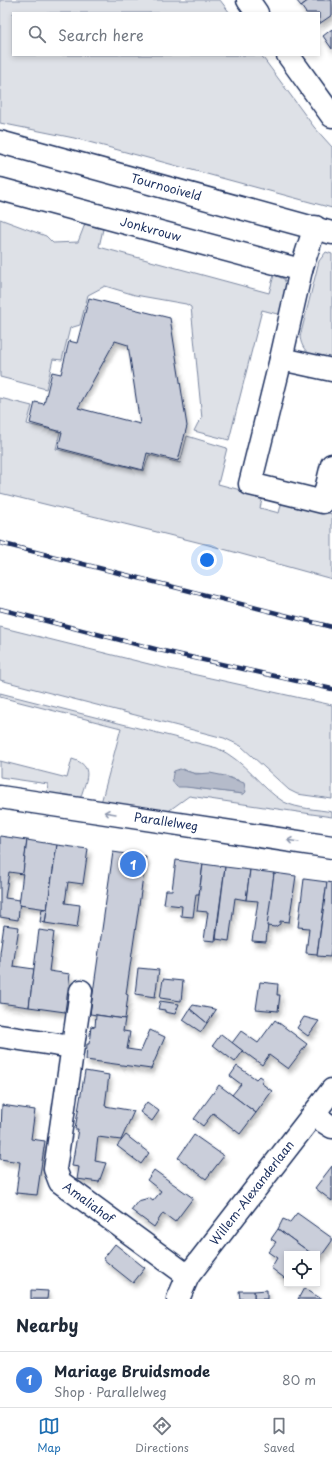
<!DOCTYPE html>
<meta charset="utf-8">
<style>
body{margin:0;font-family:"Playpen Sans",sans-serif;background:#f6f6f7;color:#1f2937}
.controls{position:absolute;right:12px;bottom:12px;display:grid;overflow:hidden;border-radius:0px;box-shadow:0 2px 6px #0003}
.controls button{width:36px;height:36px;display:grid;place-items:center;padding:0;border:0;border-bottom:1px solid #e0e1e3;background:#fff;color:#1f2937;font:20px sans-serif}
.you{position:absolute;left:207px;top:560px;width:14px;height:14px;margin:-10px;border:3px solid #fff;border-radius:50%;background:#1a73e8;box-shadow:0 0 0 6px #1a73e833}
.badge{display:grid;place-items:center;width:26px;height:26px;border-radius:50%;background:#1f6fb2;color:#fff;font-size:13px;font-weight:700}
.pin{position:absolute;translate:-50% -50%;border:2px solid #fff;box-shadow:0 1px 4px #0006}
.list{margin:0;padding:0;list-style:none}
h2{display:flex;justify-content:space-between;align-items:center;height:52px;margin:0;padding:0 16px;font-size:17px}
h2 small{font-size:13px;font-weight:400;color:#747a83}
.list li{display:grid;grid-template-columns:26px 1fr auto;gap:12px;align-items:center;box-sizing:border-box;height:56px;padding:0 16px;border-top:1px solid #e0e1e3}
.list b{display:block;font-size:15px;white-space:nowrap}
.list p{margin:0;font-size:13px;white-space:nowrap;color:#747a83}
.list em{font-size:13px;font-style:normal;color:#747a83}
.icon{flex:none;width:22px;height:22px;fill:none;stroke:currentColor;stroke-width:2;stroke-linecap:round;stroke-linejoin:round}
.map{position:relative;flex:none;width:332px;height:1299px;overflow:hidden}
.search{position:absolute;background:#fff;box-shadow:0 2px 6px #0003;left:12px;right:12px;top:12px;height:44px;display:flex;align-items:center;gap:10px;box-sizing:border-box;padding:0 14px;border-radius:0px;color:#747a83;font-size:15px}
.sheet{height:108px;background:#fff}
nav{display:flex;justify-content:space-around;align-items:center;box-sizing:border-box;height:56px;border-top:1px solid #e0e1e3;background:#fff;font-size:11px;color:#747a83}
nav a{display:grid;justify-items:center;gap:2px}
nav .on{color:#1f6fb2}
.map>svg:first-child{display:block}
.green{fill:#dee1e7;stroke:#7c88a2;fill-rule:evenodd}
.water{fill:#b5bbca;stroke:#77839f}
.building{fill:#caceda;stroke:#1b2f5e;fill-rule:evenodd;filter:url(#shadow)}
.lines{fill:none;stroke-linecap:round;stroke-linejoin:round}
.minor-casing{stroke:#1b2f5e;stroke-width:25}
.minor{stroke:#fff;stroke-width:22}
.rail-casing{stroke:#1b2f5e;stroke-width:4.5}
.rail{stroke:#fff;stroke-width:3;stroke-dasharray:9;stroke-linecap:butt}
.oneway{stroke:#8d97ae}
.labels{text-anchor:middle;stroke-width:4;stroke-linejoin:round;paint-order:stroke}
.street-label{font-size:12px;fill:#1b2f5e;stroke:#fff}
</style>
<div class="map">
<svg width="332" height="1299" viewBox="0 0 332 1299">
<defs>
<filter id="shadow"><feDropShadow dx="2.5" dy="4.5" stdDeviation="2" flood-color="#0004"/></filter>
</defs>
<rect width="100%" height="100%" fill="#fff"/>
<filter id="ink" filterUnits="userSpaceOnUse"><feTurbulence type="fractalNoise" baseFrequency=".025" numOctaves="2"/><feDisplacementMap in="SourceGraphic" scale="8" xChannelSelector="R" yChannelSelector="G"/><feConvolveMatrix kernelMatrix="1 2 1 2 8 2 1 2 1" color-interpolation-filters="sRGB"/></filter>
<g filter="url(#ink)">
<g class="green">
<path d="M0,0H220L230,13H13V55H261L314,127L332,147V208L74,138L0,123Z"/>
<path d="M0,219L46,236L53,243L78,242L85,224L103,229L99,247L269,293L274,275L284,279L288,289L281,315L262,310L229,440L194,431L198,423L202,419L191,307L186,304L135,295L105,286L88,295L80,325L70,328L62,360L53,359L46,389L0,377Z"/>
<path d="M326,252L332,254V361C316,357 303,356 300,337L319,261Z"/>
<path d="M0,398L32,406L27,424L60,432L56,449L144,471L149,455L180,463L187,436L227,448L218,484L263,496L260,508L279,513L282,501L332,514V579L205,544L0,493Z"/>
<path d="M0,627L165,668L332,705V799L297,794L289,790L241,746L224,738L0,680Z"/>
<path d="M0,693L217,748C246,761 259,787 284,802C298,809 317,809 332,812V817L189,796L167,812L101,803L121,728L0,697ZM183,769L192,773L210,774L238,780L243,794L181,786Z"/>
<path d="M72,759C96,766 85,781 80,800L47,794L48,784L0,777V761L67,778Z"/>
</g>
<path class="water" d="M180,769L196,774L210,773L225,776L244,783L246,792L243,794L186,787H177C172,782 171,778 174,771Z"/>
<g class="building">
<path d="M296,0H309L301,6Z"/>
<path d="M309,0H332V15L319,24V13H306L301,6Z"/>
<path d="M332,29V49L323,36Z"/>
<path d="M89,298L170,318L187,426L178,461L147,453L143,470L58,448L62,432L30,423L35,402L44,404L52,372L61,374L69,341L77,343ZM115,341L128,345L140,424L78,408Z"/>
<path d="M0,836L27,840L23,874L9,872L5,898L20,900L18,920L0,917Z"/>
<path d="M27,840L57,845L47,909L19,905Z"/>
<path d="M57,845L88,849L83,884L68,882L65,903L80,905L77,928L45,923Z"/>
<path d="M113,852L146,857L126,994L128,995L125,1019L90,1014Z"/>
<path d="M176,860L203,864L199,894H196L193,917L181,916L182,906L164,904L166,890H172Z"/>
<path d="M203,864L225,867L215,941L204,940L208,912L197,911Z"/>
<path d="M225,867L250,870L246,900L235,898L229,941L216,939Z"/>
<path d="M250,870L274,873L266,942L252,941L258,901L246,900Z"/>
<path d="M274,873L296,876L289,922L280,921V924L275,927L267,926Z"/>
<path d="M304,879L327,882L317,954L306,953L309,928L298,927Z"/>
<path d="M327,882L332,883V942L330,957L317,956Z"/>
<path d="M42,909H47L45,923L40,922Z"/>
<path d="M4,925L19,927L13,966L34,969L29,1007L0,1003V953Z"/>
<path d="M39,930L54,932L49,971L70,974L65,1012L29,1007Z"/>
<path d="M138,968L159,970L155,997L135,994Z"/>
<path d="M163,979L183,981L181,1001L160,998Z"/>
<path d="M260,982L278,984L277,995H280L278,1011L256,1009Z"/>
<path d="M160,1001L179,1004L175,1014L165,1012V1010L158,1009Z"/>
<path d="M193,1005L214,1009L216,1010L207,1023L190,1009Z"/>
<path d="M190,1009L207,1023L201,1032L183,1020Z"/>
<path d="M96,1015L125,1019L123,1031L130,1032L127,1049L141,1051L150,1030L165,1037L151,1069L86,1060L87,1044H89L91,1026L95,1027Z"/>
<path d="M304,1017L319,1021L308,1036L297,1028Z"/>
<path d="M275,1020L307,1044L288,1069L269,1055L262,1065L232,1043L241,1031L258,1043Z"/>
<path d="M221,1034L243,1051L235,1062L213,1045Z"/>
<path d="M237,1066L256,1079L259,1076L263,1079L261,1083L272,1091L256,1113L232,1095L241,1084L230,1076Z"/>
<path d="M85,1071L109,1075L105,1106L134,1111L121,1140L98,1137L95,1161L106,1163L99,1182L77,1179L79,1167L72,1166L78,1129H75Z"/>
<path d="M219,1085L256,1113L240,1134L213,1113L203,1126L194,1119Z"/>
<path d="M147,1102L159,1111L152,1121L140,1112Z"/>
<path d="M2,1105L35,1110L31,1139L45,1141L37,1195L16,1193L20,1162L0,1159Z"/>
<path d="M126,1135L149,1153L141,1164L117,1146Z"/>
<path d="M194,1135L224,1156L206,1179L178,1158Z"/>
<path d="M332,1166V1201L315,1188Z"/>
<path d="M154,1170L193,1198L175,1222L163,1213L154,1227L131,1210L138,1201L149,1198L153,1201L161,1191L147,1180Z"/>
<path d="M297,1213L332,1238V1241L319,1259L317,1254H312L278,1229L283,1219L290,1222Z"/>
<path d="M278,1229L312,1254H287V1280L271,1268L277,1258L268,1252L276,1242L271,1239Z"/>
<path d="M115,1244L145,1268L133,1283L103,1259Z"/>
<path d="M304,1288L320,1298V1299H298Z"/>
<path d="M31,1290L48,1291L47,1299H31Z"/>
<path d="M267,1290V1299H254V1291Z"/>
<path d="M239,1291H254V1299H240Z"/>
</g>
<g class="lines">
<defs>
<g id="minor">
<path d="M248,0L257,13"/>
<path d="M288,55L332,116"/>
<path id="s1" d="M0,142L332,233"/>
<path id="s2" d="M0,189L301,270L315,227"/>
<path d="M301,270L281,359L332,370"/>
<path d="M281,359L250,484L323,502L332,465"/>
<path id="s3" d="M0,797L332,847"/>
<path id="s4" d="M81,991L55,1169L60,1182L188,1276"/>
<path d="M0,1036L72,1047"/>
<path d="M313,1115L332,1127"/>
<path id="s5" d="M178,1299L188,1276L332,1090"/>
</g>
</defs>
<use href="#minor" class="minor-casing"/>
<use href="#minor" class="minor"/>
<defs>
<g id="rail">
<path d="M0,543L332,627"/>
<path d="M0,609L159,650L332,689"/>
</g>
</defs>
<use href="#rail" class="rail-casing"/>
<use href="#rail" class="rail"/>
</g>
<defs><path id="oneway-shaft" d="M-6 0H5M1.5-3L5.5 0L1.5 3" fill="none" stroke-width="1.6" stroke-linecap="round" stroke-linejoin="round"/></defs>
<g class="oneway">
<use href="#oneway-shaft" transform="translate(110 813) rotate(-171)"/>
<use href="#oneway-shaft" transform="translate(293 841) rotate(-171)"/>
</g>
</g>
<g class="labels">
<g class="street-label">
<text dy="4" stroke="none"><textPath href="#s1" startOffset="172">Tournooiveld</textPath></text>
<text dy="4" stroke="none"><textPath href="#s2" startOffset="156">Jonkvrouw</textPath></text>
<text dy="4" stroke="none"><textPath href="#s3" startOffset="168">Parallelweg</textPath></text>
<text dy="4" stroke="none"><textPath href="#s5" startOffset="130">Willem-Alexanderlaan</textPath></text>
<text dy="4" stroke="none"><textPath href="#s4" startOffset="229">Amaliahof</textPath></text>
</g>
</g>
</svg>
<div class="controls">
<button><svg class="icon" aria-label="locate" viewBox="0 0 24 24"><circle cx="12" cy="12" r="6"/><path d="M12 2v4M12 18v4M2 12h4M18 12h4"/></svg></button>
</div>
<div class="you"></div>
<div class="pin badge" style="left:133px;top:864px;background:#3f7fe0">1</div>
<div class="search"><svg class="icon" aria-label="search" viewBox="0 0 24 24"><circle cx="10" cy="10" r="6"/><path d="M15 15l6 6"/></svg>Search here</div>
</div>
<section class="sheet">
<h2>Nearby<small></small></h2>
<ul class="list">
<li><span class="badge" style="background:#3f7fe0">1</span><div><b>Mariage Bruidsmode</b><p>Shop · Parallelweg</p></div><em>80 m</em></li>
</ul>
</section>
<nav>
<a class="on"><svg class="icon" aria-label="map" viewBox="0 0 24 24"><path d="M3 6l6-2 6 2 6-2v14l-6 2-6-2-6 2zM9 4v14M15 6v14"/></svg>Map</a>
<a><svg class="icon" aria-label="directions" viewBox="0 0 24 24"><path d="M12 3l9 9-9 9-9-9zM9 14v-3h6M13 9l2 2-2 2"/></svg>Directions</a>
<a><svg class="icon" aria-label="saved" viewBox="0 0 24 24"><path d="M7 4h10v16l-5-4-5 4z"/></svg>Saved</a>
</nav>
